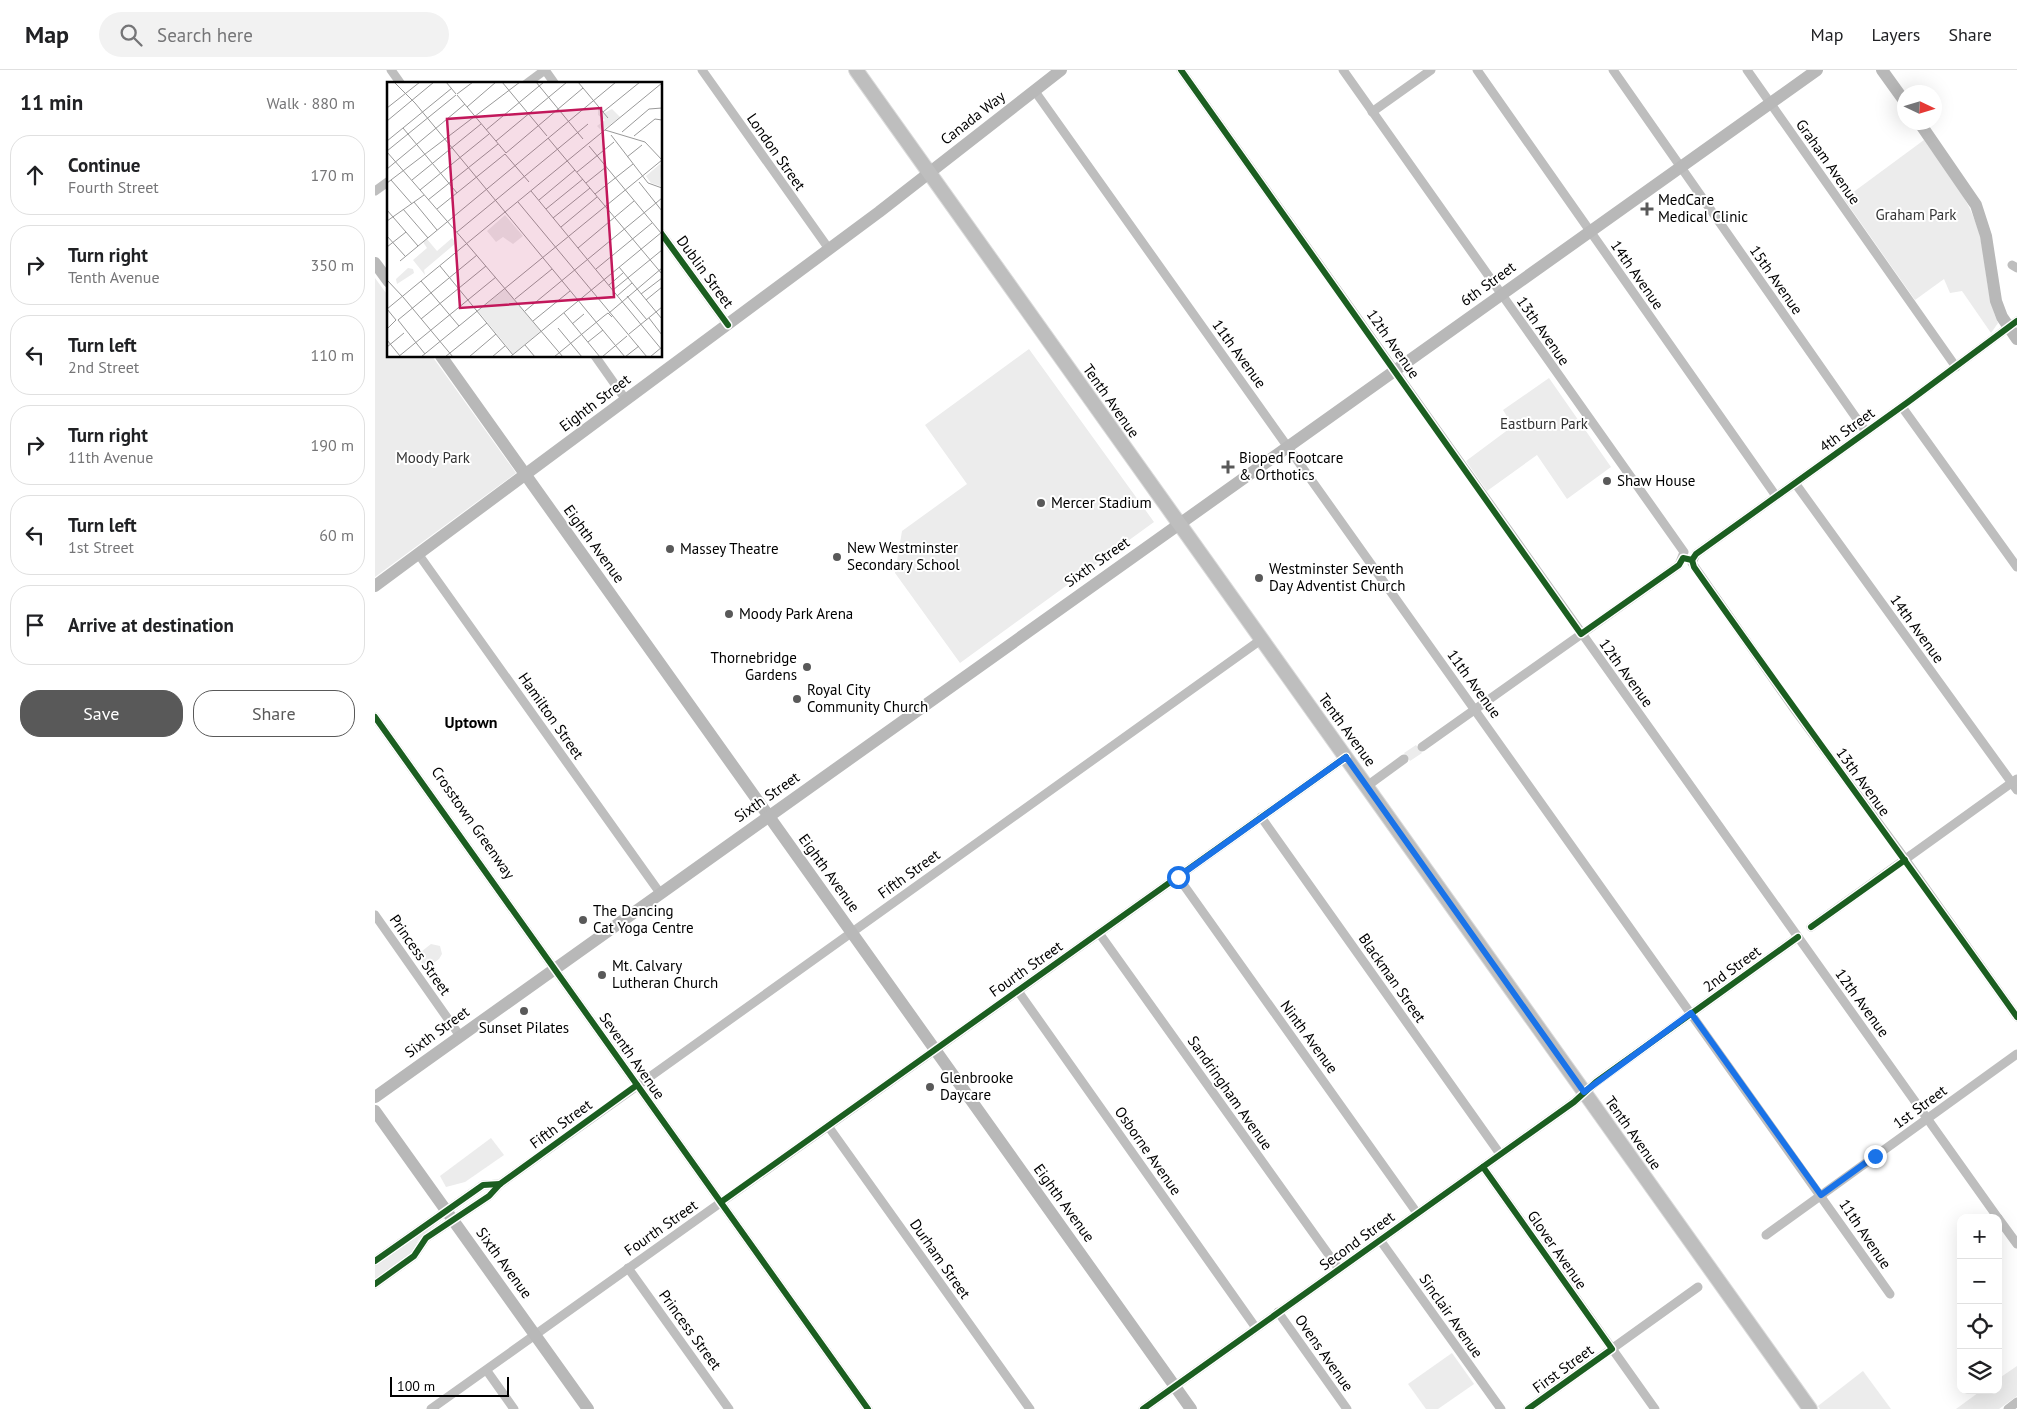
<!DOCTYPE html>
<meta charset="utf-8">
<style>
body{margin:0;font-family:"PT Sans",sans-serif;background:#f2f2f2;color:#202124}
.controls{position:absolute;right:15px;bottom:15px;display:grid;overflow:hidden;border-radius:10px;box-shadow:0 5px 20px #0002}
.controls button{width:45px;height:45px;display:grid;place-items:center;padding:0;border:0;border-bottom:1px solid #e0e0e0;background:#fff;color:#202124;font:25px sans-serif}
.compass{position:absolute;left:1522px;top:15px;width:45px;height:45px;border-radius:50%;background:#fff;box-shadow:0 5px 20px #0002;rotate:94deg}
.scale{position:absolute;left:15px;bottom:12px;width:119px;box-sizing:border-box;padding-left:5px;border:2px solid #000;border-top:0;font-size:14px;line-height:18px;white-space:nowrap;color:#000;-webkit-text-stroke:4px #fff;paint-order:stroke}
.stop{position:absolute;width:15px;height:15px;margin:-11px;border:4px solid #1a73e8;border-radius:50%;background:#fff}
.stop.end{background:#1a73e8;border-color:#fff;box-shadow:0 1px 5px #0008}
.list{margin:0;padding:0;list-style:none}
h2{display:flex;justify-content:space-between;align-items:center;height:65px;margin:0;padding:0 20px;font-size:21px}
h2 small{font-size:16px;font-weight:400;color:#757577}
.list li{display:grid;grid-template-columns:32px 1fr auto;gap:15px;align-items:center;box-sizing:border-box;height:80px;margin:0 10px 10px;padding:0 10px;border:1px solid #e0e0e0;border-radius:20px}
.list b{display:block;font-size:19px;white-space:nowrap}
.list p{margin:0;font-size:16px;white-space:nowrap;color:#757577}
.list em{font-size:16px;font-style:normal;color:#757577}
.actions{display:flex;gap:10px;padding:15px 20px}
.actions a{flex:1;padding:11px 0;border:1px solid #595959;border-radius:20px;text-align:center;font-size:18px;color:#595959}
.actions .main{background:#595959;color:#fff}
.icon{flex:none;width:28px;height:28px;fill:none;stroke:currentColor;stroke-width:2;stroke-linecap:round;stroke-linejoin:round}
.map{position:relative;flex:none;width:1642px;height:1339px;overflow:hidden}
header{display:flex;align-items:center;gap:30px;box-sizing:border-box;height:70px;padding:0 25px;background:#fff;border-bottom:1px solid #e0e0e0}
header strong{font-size:24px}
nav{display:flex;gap:28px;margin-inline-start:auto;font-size:18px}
.search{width:350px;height:45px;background:#f2f2f2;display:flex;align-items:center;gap:12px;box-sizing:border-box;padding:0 18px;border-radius:28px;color:#757577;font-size:19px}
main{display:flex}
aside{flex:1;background:#fff}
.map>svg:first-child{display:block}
.green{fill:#ececec}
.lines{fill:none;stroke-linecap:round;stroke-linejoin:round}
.primary-casing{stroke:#dbdbdb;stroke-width:16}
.street{stroke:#bebebe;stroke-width:9}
.secondary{stroke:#b8b8b8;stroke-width:12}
.primary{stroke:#bebebe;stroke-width:14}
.cycleway-casing{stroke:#fff;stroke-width:9}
.cycleway{stroke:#1b5e20;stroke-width:6}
.route{stroke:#1a73e8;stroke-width:6}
.poi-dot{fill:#595959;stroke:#fff;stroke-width:2}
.labels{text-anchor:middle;stroke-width:4;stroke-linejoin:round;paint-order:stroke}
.street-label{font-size:15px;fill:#000;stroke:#fff}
.poi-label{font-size:15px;fill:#000;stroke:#fff;text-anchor:start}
.park-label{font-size:15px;fill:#333;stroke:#fff}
.neighbourhood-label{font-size:16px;font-weight:bold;fill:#000;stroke:#fff}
.inset-road{fill:none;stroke:#999;stroke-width:1}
.view{fill:#c2185b;fill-opacity:0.15;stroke:#c2185b;stroke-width:2.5}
.inset-edge{fill:none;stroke:#000;stroke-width:2.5}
</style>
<header>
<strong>Map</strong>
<div class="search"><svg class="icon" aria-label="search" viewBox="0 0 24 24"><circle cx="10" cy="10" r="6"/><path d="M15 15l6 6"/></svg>Search here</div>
<nav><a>Map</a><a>Layers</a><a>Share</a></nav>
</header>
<main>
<aside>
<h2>11 min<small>Walk · 880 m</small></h2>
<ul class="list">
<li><svg class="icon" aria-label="ahead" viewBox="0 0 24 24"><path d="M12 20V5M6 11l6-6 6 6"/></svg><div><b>Continue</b><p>Fourth Street</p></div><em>170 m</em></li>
<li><svg class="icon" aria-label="right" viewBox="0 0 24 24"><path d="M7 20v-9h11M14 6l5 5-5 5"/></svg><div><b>Turn right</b><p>Tenth Avenue</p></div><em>350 m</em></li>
<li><svg class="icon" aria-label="left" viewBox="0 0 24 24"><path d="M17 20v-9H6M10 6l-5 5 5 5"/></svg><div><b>Turn left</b><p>2nd Street</p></div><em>110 m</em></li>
<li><svg class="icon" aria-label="right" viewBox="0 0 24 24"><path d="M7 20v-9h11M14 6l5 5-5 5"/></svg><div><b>Turn right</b><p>11th Avenue</p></div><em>190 m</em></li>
<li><svg class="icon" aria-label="left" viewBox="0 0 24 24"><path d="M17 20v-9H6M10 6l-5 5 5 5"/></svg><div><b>Turn left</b><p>1st Street</p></div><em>60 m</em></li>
<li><svg class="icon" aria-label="arrive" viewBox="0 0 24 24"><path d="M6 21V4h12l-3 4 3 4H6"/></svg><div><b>Arrive at destination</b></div></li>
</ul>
<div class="actions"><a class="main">Save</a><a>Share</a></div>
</aside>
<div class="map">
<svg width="1642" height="1339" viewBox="0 0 1642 1339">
<rect width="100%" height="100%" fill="#fff"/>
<g class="green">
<path d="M1549,70C1569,99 1595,128 1604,163C1612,193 1610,223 1623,253L1616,263L1587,221L1575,223L1569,209L1540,230L1469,129Z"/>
<path d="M0,208L14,227V286H57L141,403L0,507Z"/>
<path d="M654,279L779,452L585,593L520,503L527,461L592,414L550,355Z"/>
<path d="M1174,308L1236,397L1192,429L1162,385L1112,421L1091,391L1138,356L1128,340Z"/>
<path d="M1041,675L1047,683L1035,691L1029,683Z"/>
<path d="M56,874L65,876L67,884L64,889L50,899L42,885Z"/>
<path d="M116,1068L129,1085L90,1112L71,1117L65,1106Z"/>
<path d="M62,1150L63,1152L44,1169L36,1184L0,1209V1195Z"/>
<path d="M1077,1283L1099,1314L1063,1339H1051L1033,1314Z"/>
<path d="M1642,1296V1326L1624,1339H1581L1607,1320H1623V1309Z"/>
<path d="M1488,1301L1516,1339H1445L1443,1336Z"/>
</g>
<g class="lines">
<defs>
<path id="primary" d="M481,0L1435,1339"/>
</defs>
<use href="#primary" class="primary-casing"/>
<g class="street">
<path d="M16,0L26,14"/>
<path d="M170,0L180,14"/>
<path d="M327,0L454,179"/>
<path d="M806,0L1623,1148"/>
<path d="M968,0L1309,482L1304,495L1047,677"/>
<path d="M1102,0L1401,426"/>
<path d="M1238,0L1491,362"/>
<path d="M1372,0L1581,297"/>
<path d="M151,14L170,0"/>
<path d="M659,20L1515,1224"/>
<path d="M997,42L1056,0"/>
<path d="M0,121L14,111"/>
<path d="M286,163L353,255"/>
<path d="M1637,195L1642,198"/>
<path d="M1642,251L1533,332L1321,484L1317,493L1417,636L1525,782L1642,947"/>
<path d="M220,286L251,330"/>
<path d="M1527,337L1642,497"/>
<path d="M1420,413L1642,720"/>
<path d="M44,485L285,823"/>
<path d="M0,647L493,1339"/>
<path d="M992,716L1029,689"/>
<path d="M886,747L1125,1084"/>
<path d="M803,807L1042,1143"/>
<path d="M0,845L85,966"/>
<path d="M1436,857L1642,709"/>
<path d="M724,863L964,1199"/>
<path d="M643,921L881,1258"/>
<path d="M453,1056L655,1339"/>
<path d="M1108,1097L1280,1339"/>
<path d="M1623,1148L1642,1174"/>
<path d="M1391,1165L1642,984"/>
<path d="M1005,1170L1126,1339"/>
<path d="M0,1191L108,1115L125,1114"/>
<path d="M253,1198L354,1339"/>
<path d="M0,1214L39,1186L51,1168L114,1126L125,1114L887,569"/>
<path d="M903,1242L972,1339"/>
<path d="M112,1301L139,1339"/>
<path d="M56,1339L971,687"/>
<path d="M768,1339L1199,1032L1221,1012L1423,867"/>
<path d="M1153,1339L1323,1217"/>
<path d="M1633,1339L1642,1332"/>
</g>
<g class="secondary">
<path d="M1507,0L1530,32"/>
<path d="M1544,52L1601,135L1611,166L1621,231L1627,247L1642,269"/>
<path d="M0,193L14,212"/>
<path d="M66,286L816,1339"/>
<path d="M0,516L504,142L686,0"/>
<path d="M0,1027L1442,0"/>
<path d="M0,1041L213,1339"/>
</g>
<use href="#primary" class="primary"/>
<defs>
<g id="cycleway">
<path d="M806,0L1206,564L1304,495L1308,488L1317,490"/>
<path d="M286,163L353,255"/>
<path d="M1317,490L1319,497C1425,648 1535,796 1642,947"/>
<path d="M1317,490L1321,484L1533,332L1642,251"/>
<path d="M0,647L493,1339"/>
<path d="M1436,857L1530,790"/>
<path d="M1108,1097L1237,1279L1153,1339"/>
<path d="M346,1132L971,687"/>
<path d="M0,1191L108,1115L125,1114"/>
<path d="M0,1214L39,1186L51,1168L114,1126L125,1114L262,1015"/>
<path d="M768,1339L1199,1032L1221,1012L1423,867"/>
</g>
</defs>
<use href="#cycleway" class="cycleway-casing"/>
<use href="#cycleway" class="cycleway"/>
</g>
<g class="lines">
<path class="route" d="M803,807L971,687L1209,1022L1316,943L1446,1125L1500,1086"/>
</g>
<g class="poi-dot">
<path d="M1269.5 131.5h5v5h5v5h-5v5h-5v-5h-5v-5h5z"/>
<path d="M850.5 389.5h5v5h5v5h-5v5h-5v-5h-5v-5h5z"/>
<circle cx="1232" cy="411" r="5"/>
<circle cx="666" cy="433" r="5"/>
<circle cx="295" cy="479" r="5"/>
<circle cx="462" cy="487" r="5"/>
<circle cx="884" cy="508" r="5"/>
<circle cx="354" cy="544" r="5"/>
<circle cx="432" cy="597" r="5"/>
<circle cx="422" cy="629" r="5"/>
<circle cx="208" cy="850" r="5"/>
<circle cx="227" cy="905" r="5"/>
<circle cx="149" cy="941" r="5"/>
<circle cx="555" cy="1017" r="5"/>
</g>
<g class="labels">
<g class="street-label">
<text transform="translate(598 48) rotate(-38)" y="5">Canada Way</text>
<text transform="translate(401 82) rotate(55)" y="5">London Street</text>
<text transform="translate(1453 92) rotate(55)" y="5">Graham Avenue</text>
<text transform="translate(330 202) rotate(54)" y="5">Dublin Street</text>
<text transform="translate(1262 205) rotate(55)" y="5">14th Avenue</text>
<text transform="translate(1401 210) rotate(55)" y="5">15th Avenue</text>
<text transform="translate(1113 214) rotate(-36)" y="5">6th Street</text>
<text transform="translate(1168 261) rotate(55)" y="5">13th Avenue</text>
<text transform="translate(1018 274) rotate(55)" y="5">12th Avenue</text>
<text transform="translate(864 284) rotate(54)" y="5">11th Avenue</text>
<text transform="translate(736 331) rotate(55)" y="5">Tenth Avenue</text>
<text transform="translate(220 333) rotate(-37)" y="5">Eighth Street</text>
<text transform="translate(1472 360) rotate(-36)" y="5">4th Street</text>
<text transform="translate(219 474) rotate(54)" y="5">Eighth Avenue</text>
<text transform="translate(722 492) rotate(-35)" y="5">Sixth Street</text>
<text transform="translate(1542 559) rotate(54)" y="5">14th Avenue</text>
<text transform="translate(1251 603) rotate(54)" y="5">12th Avenue</text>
<text transform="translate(1099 614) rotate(54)" y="5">11th Avenue</text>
<text transform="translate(176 646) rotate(55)" y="5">Hamilton Street</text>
<text transform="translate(972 660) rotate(54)" y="5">Tenth Avenue</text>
<text transform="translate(1488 712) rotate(54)" y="5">13th Avenue</text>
<text transform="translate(392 727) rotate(-35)" y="5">Sixth Street</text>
<text transform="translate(98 753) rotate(55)" y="5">Crosstown Greenway</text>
<text transform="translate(454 803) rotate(54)" y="5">Eighth Avenue</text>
<text transform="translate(534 804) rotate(-36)" y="5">Fifth Street</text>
<text transform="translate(45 885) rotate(55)" y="5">Princess Street</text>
<text transform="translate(651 899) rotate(-35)" y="5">Fourth Street</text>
<text transform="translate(1357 899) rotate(-36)" y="5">2nd Street</text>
<text transform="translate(1017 908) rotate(55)" y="5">Blackman Street</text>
<text transform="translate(1487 933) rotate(54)" y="5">12th Avenue</text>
<text transform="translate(62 962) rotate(-36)" y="5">Sixth Street</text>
<text transform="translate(934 967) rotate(54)" y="5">Ninth Avenue</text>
<text transform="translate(257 986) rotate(55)" y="5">Seventh Avenue</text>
<text transform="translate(855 1023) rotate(55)" y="5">Sandringham Avenue</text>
<text transform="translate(1545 1037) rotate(-36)" y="5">1st Street</text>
<text transform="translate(186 1054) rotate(-36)" y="5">Fifth Street</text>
<text transform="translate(1258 1063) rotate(55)" y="5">Tenth Avenue</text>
<text transform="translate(773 1081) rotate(55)" y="5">Osborne Avenue</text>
<text transform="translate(689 1133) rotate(54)" y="5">Eighth Avenue</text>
<text transform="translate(286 1158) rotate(-35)" y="5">Fourth Street</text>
<text transform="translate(1490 1164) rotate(56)" y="5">11th Avenue</text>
<text transform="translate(982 1171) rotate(-36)" y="5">Second Street</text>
<text transform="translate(1182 1180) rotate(55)" y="5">Glover Avenue</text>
<text transform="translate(565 1189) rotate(55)" y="5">Durham Street</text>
<text transform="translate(129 1193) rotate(54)" y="5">Sixth Avenue</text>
<text transform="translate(1076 1246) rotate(55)" y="5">Sinclair Avenue</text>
<text transform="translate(315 1260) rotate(54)" y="5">Princess Street</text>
<text transform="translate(949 1283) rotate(55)" y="5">Ovens Avenue</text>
<text transform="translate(1188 1299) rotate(-36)" y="5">First Street</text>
</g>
<g class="poi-label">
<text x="1283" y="135">MedCare<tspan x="1283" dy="17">Medical Clinic</tspan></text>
<text x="864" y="393">Bioped Footcare<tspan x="864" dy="17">&amp; Orthotics</tspan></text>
<text x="1242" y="416">Shaw House</text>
<text x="676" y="438">Mercer Stadium</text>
<text x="472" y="483">New Westminster<tspan x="472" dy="17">Secondary School</tspan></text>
<text x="305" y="484">Massey Theatre</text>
<text x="894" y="504">Westminster Seventh<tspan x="894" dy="17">Day Adventist Church</tspan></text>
<text x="364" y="549">Moody Park Arena</text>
<text x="422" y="593" text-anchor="end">Thornebridge<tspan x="422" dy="17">Gardens</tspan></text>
<text x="432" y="625">Royal City<tspan x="432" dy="17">Community Church</tspan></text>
<text x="218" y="846">The Dancing<tspan x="218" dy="17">Cat Yoga Centre</tspan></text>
<text x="237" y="901">Mt. Calvary<tspan x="237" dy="17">Lutheran Church</tspan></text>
<text x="149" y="963" text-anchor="middle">Sunset Pilates</text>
<text x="565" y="1013">Glenbrooke<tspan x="565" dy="17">Daycare</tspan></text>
</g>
<g class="park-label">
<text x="1541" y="150">Graham Park</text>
<text x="1169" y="359">Eastburn Park</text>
<text x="58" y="393">Moody Park</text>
</g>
<g class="neighbourhood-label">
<text x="96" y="658">Uptown</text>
</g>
</g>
<g transform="translate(12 12)">
<rect width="275" height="275" fill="#fff"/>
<path d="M211,25L217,31L225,27L233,35L215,49L210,44L218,38L211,33ZM273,82L275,85L273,104L264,101L259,94ZM118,133L136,154L126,162L116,155L109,160L100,149ZM65,156L69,161L37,188L38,193L26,178L40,166L36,160L40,157L50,169ZM21,186L26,187L27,191L10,202L9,197ZM118,207L154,249L126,272L91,229Z" fill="#ececec"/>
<path class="inset-road" d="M7,0L28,21L238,275M59,0L69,12M115,0L160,54M149,0L196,57M191,0L221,36M70,12L86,0M70,13L119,71L196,6M80,25L109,0M0,26L33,0M216,30L253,0M0,39L47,0M16,46L70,111M99,48L157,0M218,48L258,60L275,78M235,50L262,27L275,26M224,53L261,101L275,106M247,54L268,37L275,38M161,56L275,192M0,59L65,6M109,59L180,0M202,64L274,151M0,69L69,13M0,70L80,162M240,75L255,63M0,87L78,22M190,90L227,60M4,98L25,122M25,98L94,42M252,100L275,129M0,101L133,0M199,101L219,85M33,108L102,52M144,109L275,268M208,112L246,82M41,118L111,62M152,118L188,88M27,120L50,148M131,120L260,275M16,127L41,156M50,127L118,72L142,100M159,127L196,97M0,128L31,164M166,136L203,106M0,139L37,113M174,145L210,115M70,150L201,42M0,154L18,174M80,162L176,275M0,165L19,150M191,166L247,119M13,179L229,0M53,184L126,273M232,185L275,237M209,187L265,141M0,198L16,215M34,199L72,244M222,203L236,191M226,208L275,168M254,212L275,196M230,214L245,201M240,214L260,238M16,215L66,275M128,217L165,187M259,218L275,205M0,227L275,1M138,229L275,116M177,231L213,275M222,231L275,186M262,236L275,253M34,237L99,184M146,239L183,209M185,242L197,232M171,246L195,275M0,247L9,238L0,227M242,252L275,225M0,258L13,274M201,260L216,248M138,263L148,275M0,265L17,251M38,272L11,238L90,173M11,275L109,195M34,275L275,78M58,275L100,241M82,275L109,252M105,275L118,264M123,275L275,150M167,275L217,234L221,231L225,235M215,275L240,254M238,275L252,264M263,275L275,265"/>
<path class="view" d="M214,26L227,215L73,226L60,37Z"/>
<rect width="275" height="275" class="inset-edge"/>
</g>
</svg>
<div class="controls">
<button>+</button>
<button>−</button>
<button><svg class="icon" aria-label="locate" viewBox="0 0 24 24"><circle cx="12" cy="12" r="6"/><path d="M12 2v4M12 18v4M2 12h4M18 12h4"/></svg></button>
<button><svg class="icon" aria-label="layers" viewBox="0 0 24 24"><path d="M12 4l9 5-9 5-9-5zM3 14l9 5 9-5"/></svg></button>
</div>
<svg class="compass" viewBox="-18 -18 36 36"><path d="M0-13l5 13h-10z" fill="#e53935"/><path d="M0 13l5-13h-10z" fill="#757577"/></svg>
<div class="scale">100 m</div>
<div class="stop" style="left:803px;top:807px"></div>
<div class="stop end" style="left:1500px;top:1086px"></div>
</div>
</main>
